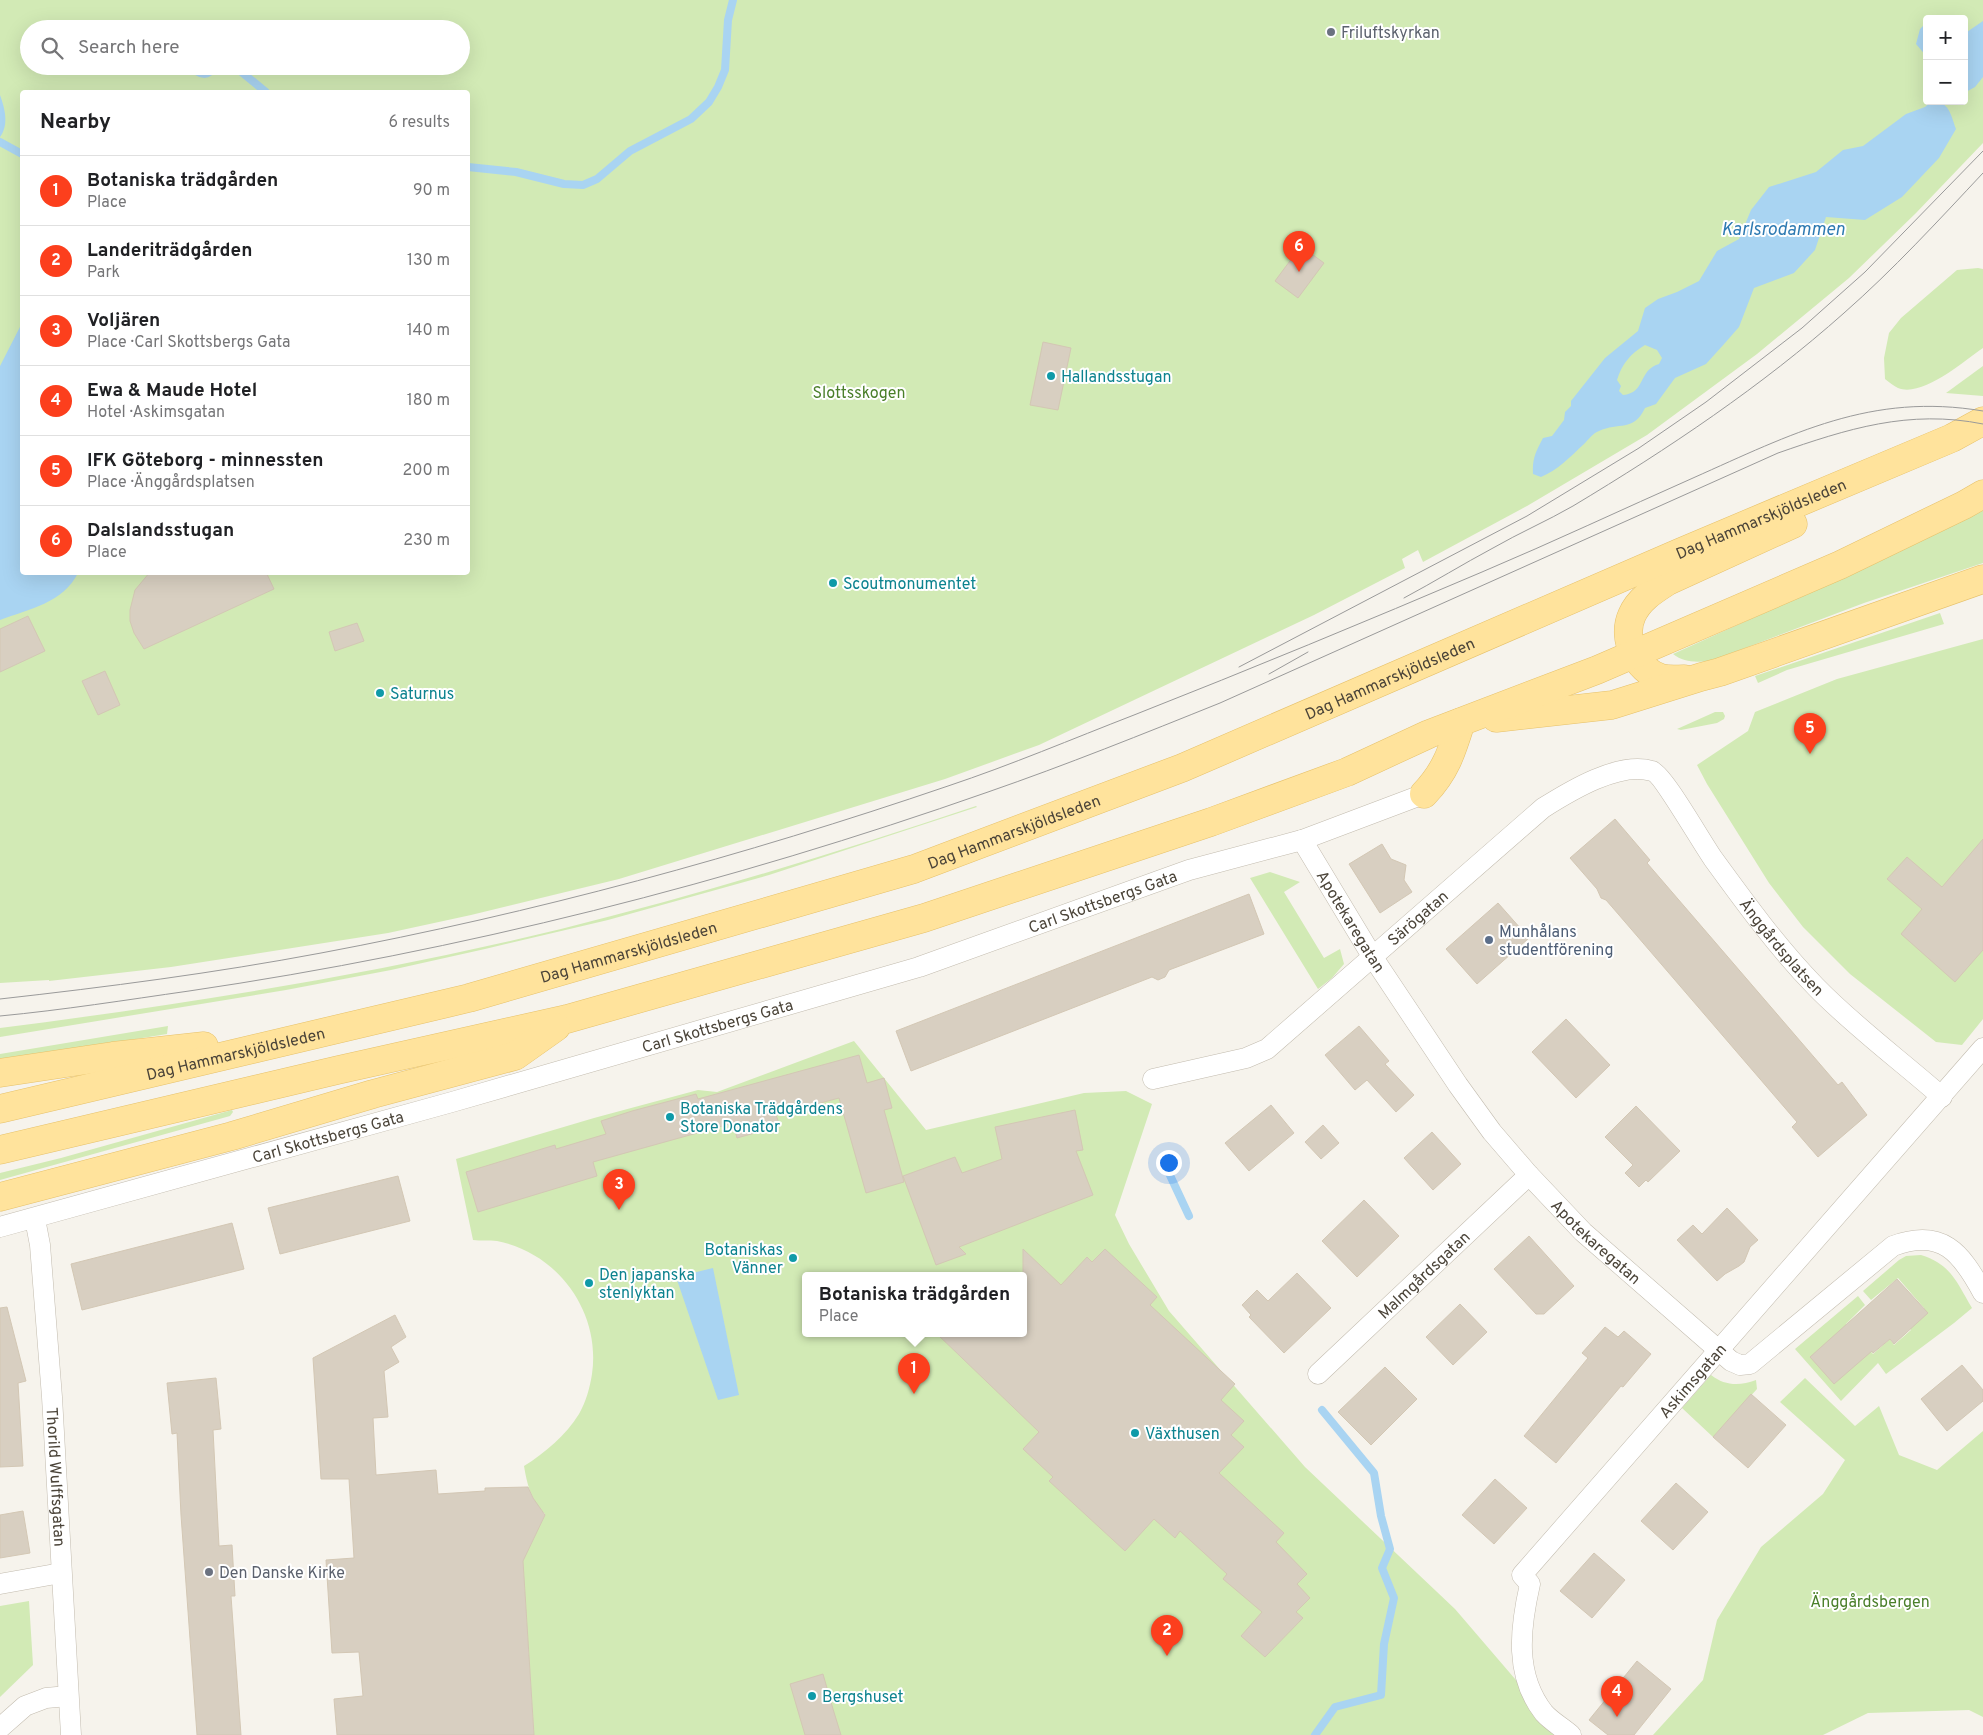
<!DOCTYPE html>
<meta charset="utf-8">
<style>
body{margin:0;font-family:Overpass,sans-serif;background:#f6f6f6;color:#202124}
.controls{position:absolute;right:15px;top:15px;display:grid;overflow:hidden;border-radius:5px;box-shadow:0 5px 20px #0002}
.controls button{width:45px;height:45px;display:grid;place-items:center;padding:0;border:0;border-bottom:1px solid #e0e0e0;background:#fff;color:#202124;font:25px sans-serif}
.you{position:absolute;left:1168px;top:1162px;width:18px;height:18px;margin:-12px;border:4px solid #fff;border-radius:50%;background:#1a73e8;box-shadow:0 0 0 8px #1a73e833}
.badge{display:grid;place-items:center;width:32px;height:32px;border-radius:50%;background:#fc3f1d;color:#fff;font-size:16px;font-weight:700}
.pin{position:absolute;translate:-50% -41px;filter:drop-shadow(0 1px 2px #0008)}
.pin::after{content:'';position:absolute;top:26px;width:18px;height:15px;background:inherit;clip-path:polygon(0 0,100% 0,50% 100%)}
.popup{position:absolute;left:802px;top:1272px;width:225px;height:65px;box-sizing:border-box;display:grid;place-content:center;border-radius:5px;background:#fff;filter:drop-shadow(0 1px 4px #0005);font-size:16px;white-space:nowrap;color:#757577}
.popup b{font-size:19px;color:#202124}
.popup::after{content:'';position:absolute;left:50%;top:100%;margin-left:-10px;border:10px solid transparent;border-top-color:#fff}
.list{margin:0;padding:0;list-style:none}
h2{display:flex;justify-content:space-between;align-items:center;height:65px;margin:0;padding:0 20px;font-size:21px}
h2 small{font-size:16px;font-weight:400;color:#757577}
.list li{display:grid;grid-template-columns:32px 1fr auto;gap:15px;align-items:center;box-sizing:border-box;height:70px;padding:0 20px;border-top:1px solid #e0e0e0}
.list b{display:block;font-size:19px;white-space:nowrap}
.list p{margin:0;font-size:16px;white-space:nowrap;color:#757577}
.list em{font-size:16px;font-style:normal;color:#757577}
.icon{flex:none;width:28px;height:28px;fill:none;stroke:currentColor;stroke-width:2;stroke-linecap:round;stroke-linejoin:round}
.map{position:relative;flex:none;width:1983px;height:1735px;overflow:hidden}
.search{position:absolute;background:#fff;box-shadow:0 5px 20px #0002;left:20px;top:20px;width:450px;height:55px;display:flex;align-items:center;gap:12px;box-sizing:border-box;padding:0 18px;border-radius:28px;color:#757577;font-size:19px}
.panel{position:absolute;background:#fff;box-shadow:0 5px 20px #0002;left:20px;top:90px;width:450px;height:485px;border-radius:5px}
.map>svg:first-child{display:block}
.green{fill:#d2eab5;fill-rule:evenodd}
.water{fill:#a9d4f2;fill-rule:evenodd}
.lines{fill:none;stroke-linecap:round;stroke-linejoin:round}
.stream{stroke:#a9d4f2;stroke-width:8}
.building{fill:#d8cfc1;stroke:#d3c7b4}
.street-casing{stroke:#c2bbae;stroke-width:21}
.primary-casing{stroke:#e6c16a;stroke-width:29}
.street{stroke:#fff;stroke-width:20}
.primary{stroke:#ffe39c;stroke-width:28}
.tram{stroke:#9a9a9a;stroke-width:1}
.worship-dot{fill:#6b7280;stroke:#fff;stroke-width:2}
.culture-dot{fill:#0f9aa8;stroke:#fff;stroke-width:2}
.service-dot{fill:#5c6f8a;stroke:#fff;stroke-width:2}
.labels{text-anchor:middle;stroke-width:4;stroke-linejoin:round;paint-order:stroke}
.worship-label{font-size:16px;fill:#5b616d;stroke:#fff;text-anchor:start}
.culture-label{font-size:16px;fill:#0d838f;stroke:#fff;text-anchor:start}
.park-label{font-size:16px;fill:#4a7f2a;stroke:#fff}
.street-label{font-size:16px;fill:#4b4439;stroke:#fff}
.service-label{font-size:16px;fill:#4e5e75;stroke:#fff;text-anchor:start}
.water-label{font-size:18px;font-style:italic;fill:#2e7ab2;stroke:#fff}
</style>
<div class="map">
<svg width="1983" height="1735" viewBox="0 0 1983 1735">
<rect width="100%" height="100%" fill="#f6f3ec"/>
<g class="green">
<path d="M0,0H1983V143L1916,213L1849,278L1757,354L1647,435L1527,506L1423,562L1418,550L1402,559L1405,568L1314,615L1039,745L945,779L619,879L471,915L388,933L171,967L49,981V980L0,983ZM1927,19H1964V101H1927ZM29,29H461V66H29ZM22,92H468V572H22Z"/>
<path d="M1978,268L1983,269V348C1964,361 1922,398 1898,388C1894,386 1889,382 1885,379L1884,358L1889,333L1901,318L1957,270Z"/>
<path d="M1983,366V396L1946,393Z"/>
<path d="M1983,508V563L1864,603L1711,661C1696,662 1684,663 1673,654L1808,593Z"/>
<path d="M1940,613L1944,624L1787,670L1758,683L1755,676Z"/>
<path d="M1983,639V1019L1962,1045L1936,1042L1850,974L1803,927L1769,883L1707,784L1697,765L1748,731L1755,712L1837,679Z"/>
<path d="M1715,712H1723L1725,716L1724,719L1717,723L1681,730L1677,729Z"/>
<path d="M976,806L977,807L769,875L608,920L485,949L391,970L286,990L0,1037V1028C188,1004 376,974 561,929C702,894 838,852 976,806Z"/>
<path d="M1270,872L1300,882L1284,892L1324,958L1340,949L1344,964L1332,978L1318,989L1250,878Z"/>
<path d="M168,1026L167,1034L0,1061V1054Z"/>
<path d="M854,1041L926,1130L1084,1093L1126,1091L1152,1104L1115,1215L1129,1244L1169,1311L1305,1467L1455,1609L1563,1735H534L522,1551L527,1552L545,1514C531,1501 527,1484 524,1466C545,1453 566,1435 579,1414C586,1402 590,1387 592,1374C601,1312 558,1253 497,1241C489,1240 481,1241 473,1240L456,1159L594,1118L698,1090L717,1092ZM805,1275H1023V1333H805Z"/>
<path d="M232,1110L233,1112L230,1116L0,1180V1173L61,1158Z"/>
<path d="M1921,1255C1951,1264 1957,1283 1972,1308L1954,1323L1886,1374L1878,1363L1841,1401L1795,1349L1858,1296L1865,1305L1846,1324L1873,1354L1890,1339L1894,1345L1911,1330L1907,1324L1924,1308L1898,1278L1871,1300L1863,1291L1899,1260L1906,1256Z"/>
<path d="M1711,1375C1725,1386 1740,1386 1756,1380L1757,1389L1713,1437L1682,1408Z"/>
<path d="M1805,1378L1855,1426L1879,1406L1899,1455L1937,1470L1983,1431V1717L1969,1710L1868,1713L1823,1735H1653L1703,1680L1717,1620L1761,1547L1823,1494L1845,1460L1780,1402Z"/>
<path d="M29,1601L33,1665L0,1697V1606Z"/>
</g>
<g class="water">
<path d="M1983,21V77L1975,87L1964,93V34Z"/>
<path d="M1927,22V57L1916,44L1920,29Z"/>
<path d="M0,95C5,109 9,125 0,137Z"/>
<path d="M1932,101C1949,101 1951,115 1956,129L1939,158L1902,197L1865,220L1826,217L1815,250L1794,273L1754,288L1739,327L1725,343L1706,364L1675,378L1656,404L1645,408C1634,432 1618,422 1599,431C1593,433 1588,440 1584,444C1570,457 1558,470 1541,477L1533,474C1532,459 1536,451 1543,438L1552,436L1564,420L1565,412L1571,406V401L1605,358L1638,331L1645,308L1658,299L1677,292L1699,281L1717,251L1739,239L1751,210L1769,187L1816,172L1843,150L1863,146L1906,114L1925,107ZM1645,345L1657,350L1662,358L1659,364C1638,370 1646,393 1623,395L1619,391L1621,386L1617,380C1622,364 1630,354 1645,345Z"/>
<path d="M22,323V572L78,573C63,603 29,609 0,620V366Z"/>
<path d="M713,1268L739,1395L718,1400L676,1277Z"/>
</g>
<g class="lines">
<g class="stream">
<path d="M193,66C198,76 209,77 214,66"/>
<path d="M201,66H205"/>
<path d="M234,66L266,92"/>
<path d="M0,142L22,154"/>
<path d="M468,167L516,172L564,184L583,185L597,179L630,151L691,119L709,102L718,87L725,70L728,20L733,0"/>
<path d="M1168,1171L1189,1216"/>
<path d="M1315,1735L1335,1707L1381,1695L1384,1644L1394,1598L1382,1568L1390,1549L1381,1516L1374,1473L1322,1410"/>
</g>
</g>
<g class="building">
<path d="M1301,246L1324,263L1298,298L1275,281Z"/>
<path d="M1043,342L1071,348L1058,410L1030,405Z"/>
<path d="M150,572H266L274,589L144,649L134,633L130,621V610L135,590Z"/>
<path d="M28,616L45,651L0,672V629Z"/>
<path d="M357,623L364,641L335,651L329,632Z"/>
<path d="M105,671L120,705L98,715L82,681Z"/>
<path d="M1615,819L1650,860L1647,863L1838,1085L1842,1082L1867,1115L1818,1157L1792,1127L1797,1122L1619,915L1606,900L1601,898L1597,889L1570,858Z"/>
<path d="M1983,839V950L1955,982L1901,934L1922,909L1887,879L1907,857L1942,887Z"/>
<path d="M1382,844L1391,859L1406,865L1404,880L1412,892L1380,913L1349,864Z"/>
<path d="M1249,894L1264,934L1169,970L1165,977L1158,980L1152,977L911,1071L896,1031Z"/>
<path d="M1498,903L1529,938L1477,984L1446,949Z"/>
<path d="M1566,1019L1610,1065L1576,1098L1532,1052Z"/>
<path d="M1359,1026L1389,1061L1385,1064L1414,1095L1396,1112L1367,1080L1355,1090L1325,1055Z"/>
<path d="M859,1055L867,1083L884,1078L892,1108L884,1110L904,1182L866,1193L839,1098L776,1115L780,1126L737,1138L733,1123L593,1162L597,1176L478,1212L466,1172L555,1145L556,1149L606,1134L601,1121L632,1111L696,1094L698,1099Z"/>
<path d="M1271,1105L1294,1133L1249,1171L1225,1143Z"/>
<path d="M1636,1106L1680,1151L1648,1182L1646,1180L1639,1187L1625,1173L1633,1165L1605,1137Z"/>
<path d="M1075,1110L1083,1150L1076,1151L1093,1195L959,1247L966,1254L936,1265L903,1176L955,1157L962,1173L1002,1159L995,1127Z"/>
<path d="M1323,1125L1339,1143L1321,1159L1305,1142Z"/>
<path d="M1432,1132L1461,1164L1433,1190L1404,1158Z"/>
<path d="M398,1176L410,1221L280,1254L268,1208Z"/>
<path d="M1364,1200L1399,1236L1357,1277L1322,1241Z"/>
<path d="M1727,1208L1758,1240L1750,1247L1744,1262L1739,1266L1725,1274L1717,1281L1677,1240L1693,1225L1702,1234Z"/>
<path d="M232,1223L244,1269L82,1310L71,1264Z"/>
<path d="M1529,1236L1574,1286L1544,1314H1536L1494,1269Z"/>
<path d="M1023,1249L1061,1285L1087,1257L1092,1262L1105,1249L1157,1297L1150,1305L1235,1384L1221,1400L1244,1421L1231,1435L1244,1447L1219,1473L1284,1533L1276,1542L1307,1574L1297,1584L1310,1598L1296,1612L1303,1618L1265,1657L1241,1636L1262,1612L1223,1579L1227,1574L1180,1531L1175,1538L1154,1519L1125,1551L1049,1481L1053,1477L1023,1449L1039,1432L936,1333H1023Z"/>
<path d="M1297,1273L1331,1308L1284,1353L1249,1317L1251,1315L1242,1305L1257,1290L1268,1301Z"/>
<path d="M1897,1279L1928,1313L1894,1344L1890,1339L1873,1353L1872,1351L1834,1384L1810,1357Z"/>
<path d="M1460,1304L1487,1332L1453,1365L1426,1337Z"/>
<path d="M7,1307L26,1381L18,1383L23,1466L0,1467V1308Z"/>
<path d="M395,1315L406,1337L391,1347L399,1362L384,1371L388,1417L373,1418L376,1475L436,1470L438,1494L485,1491V1488L528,1487L533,1498L545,1515L523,1561L534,1735H337L334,1699L363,1696L359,1652L332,1653L326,1560L354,1558L349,1479H321L313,1358Z"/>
<path d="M1605,1327L1618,1337L1624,1331L1651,1354L1623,1387L1621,1386L1556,1463L1524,1436L1588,1358L1582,1353Z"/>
<path d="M1962,1365L1983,1390V1401L1947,1431L1921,1399Z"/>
<path d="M1385,1367L1417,1399L1371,1445L1338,1412Z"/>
<path d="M216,1378L221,1429L213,1430L219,1546L232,1545L235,1596H231L241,1735H197L181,1515L177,1433L172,1434L167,1383Z"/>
<path d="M1751,1394L1786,1425L1748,1468L1713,1437Z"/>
<path d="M1495,1479L1527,1508L1494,1544L1462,1515Z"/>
<path d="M1676,1483L1708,1512L1673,1550L1641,1521Z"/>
<path d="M23,1511L30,1553L0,1558V1515Z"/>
<path d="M1594,1553L1625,1580L1592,1618L1560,1591Z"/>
<path d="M1637,1661L1671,1689L1634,1735H1608L1589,1720Z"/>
<path d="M823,1674L833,1709L841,1735H805L790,1684Z"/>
</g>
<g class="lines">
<defs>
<g id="street">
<path id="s1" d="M1302,840L1372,956L1458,1085L1492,1132L1529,1175L1583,1232L1731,1361L1740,1365L1750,1364L1893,1246C1942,1228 1961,1252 1983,1293"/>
<path id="s2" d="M1153,1079L1246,1058L1267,1049L1543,808C1570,791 1619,761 1652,771C1663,774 1703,845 1714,860C1746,904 1778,948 1816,987C1855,1027 1900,1060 1942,1097"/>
<path id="s3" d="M35,1219L40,1245L52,1397L71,1735"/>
<path id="s4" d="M0,1227L452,1102L919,967L1189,870L1302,840L1424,794"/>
<path id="s5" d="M1318,1374L1529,1175"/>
<path d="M0,1584L61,1573"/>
<path d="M0,1728L25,1706L46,1698L68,1696"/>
<path id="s6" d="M1571,1735C1563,1728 1551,1721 1544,1713C1514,1675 1520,1628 1530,1584L1522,1575L1983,1048"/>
</g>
<g id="primary">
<path d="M1684,679C1677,679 1669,680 1661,678C1637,670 1621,639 1632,615C1639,599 1654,590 1668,581L1793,524"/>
<path d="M1496,718L1612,705L1701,677L1720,672L1983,579"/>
<path d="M1424,794C1446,771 1452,751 1461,722"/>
<path d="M0,1073L113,1056L204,1046"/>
<path id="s7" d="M0,1109L469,998L914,869L1182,768L1681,552L1952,438L1983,421"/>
<path d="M0,1150L338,1070L567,1019L924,918L1211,822L1347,772L1429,734L1597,670L1840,565L1964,505L1983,494"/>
<path d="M0,1197L232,1136L373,1094L515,1056L556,1027"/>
</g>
</defs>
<use href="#street" class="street-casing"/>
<use href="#primary" class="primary-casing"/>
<use href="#street" class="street"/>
<use href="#primary" class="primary"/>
<g class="tram">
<path d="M1404,598C1434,582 1463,564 1493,548C1519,533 1547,521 1573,506C1668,449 1762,386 1844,313C1893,270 1938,221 1983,173"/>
<path d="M1239,667L1527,516L1639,448L1706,402L1802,328L1865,272L1983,151"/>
<path d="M1269,674L1308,652"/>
<path d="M0,999C107,987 215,973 321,953C534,913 743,856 948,786C1011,765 1072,739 1134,715C1251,669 1367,621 1482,572C1553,542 1623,509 1693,478C1792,434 1871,392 1983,411"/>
<path d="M0,1016C63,1010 126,1000 189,991C461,951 729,883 988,792C1066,765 1143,734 1220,703L1778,453C1847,429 1909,409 1983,424"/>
</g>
</g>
<g class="worship-dot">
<circle cx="1331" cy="32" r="5"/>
<circle cx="209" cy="1572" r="5"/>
</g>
<g class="culture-dot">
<circle cx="1051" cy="376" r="5"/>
<circle cx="833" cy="583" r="5"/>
<circle cx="380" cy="693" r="5"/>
<circle cx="670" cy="1117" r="5"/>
<circle cx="793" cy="1258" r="5"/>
<circle cx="589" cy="1283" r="5"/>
<circle cx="1135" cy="1433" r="5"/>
<circle cx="812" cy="1696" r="5"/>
</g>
<circle class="service-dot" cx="1489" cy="940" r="5"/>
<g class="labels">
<g class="worship-label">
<text x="1341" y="38">Friluftskyrkan</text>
<text x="219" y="1578">Den Danske Kirke</text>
</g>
<g class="culture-label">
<text x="1061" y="382">Hallandsstugan</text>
<text x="843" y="589">Scoutmonumentet</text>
<text x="390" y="699">Saturnus</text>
<text x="680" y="1114">Botaniska Trädgårdens<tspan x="680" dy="18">Store Donator</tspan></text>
<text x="783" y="1255" text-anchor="end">Botaniskas<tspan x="783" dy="18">Vänner</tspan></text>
<text x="599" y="1280">Den japanska<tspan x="599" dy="18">stenlyktan</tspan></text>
<text x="1145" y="1439">Växthusen</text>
<text x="822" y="1702">Bergshuset</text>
</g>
<g class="park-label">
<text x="859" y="398">Slottsskogen</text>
<text x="1870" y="1607">Änggårdsbergen</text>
</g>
<g class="street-label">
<text dy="6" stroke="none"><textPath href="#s7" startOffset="1862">Dag Hammarskjöldsleden</textPath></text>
<text dy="6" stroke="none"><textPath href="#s7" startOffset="1458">Dag Hammarskjöldsleden</textPath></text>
<text dy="6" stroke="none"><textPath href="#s7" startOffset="1052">Dag Hammarskjöldsleden</textPath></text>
<text dy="6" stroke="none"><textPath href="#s4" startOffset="1150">Carl Skottsbergs Gata</textPath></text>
<text dy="6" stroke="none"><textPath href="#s2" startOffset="318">Särögatan</textPath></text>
<text dy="6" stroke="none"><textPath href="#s1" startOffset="95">Apotekaregatan</textPath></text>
<text dy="6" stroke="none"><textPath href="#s2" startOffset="822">Änggårdsplatsen</textPath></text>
<text dy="6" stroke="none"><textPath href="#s7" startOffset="648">Dag Hammarskjöldsleden</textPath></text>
<text dy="6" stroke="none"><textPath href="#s4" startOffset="745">Carl Skottsbergs Gata</textPath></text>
<text dy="6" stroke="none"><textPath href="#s7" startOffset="242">Dag Hammarskjöldsleden</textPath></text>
<text dy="6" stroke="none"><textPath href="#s4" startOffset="340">Carl Skottsbergs Gata</textPath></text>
<text dy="6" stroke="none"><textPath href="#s1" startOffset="500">Apotekaregatan</textPath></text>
<text dy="6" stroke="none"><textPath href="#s5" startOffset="145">Malmgårdsgatan</textPath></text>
<text dy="6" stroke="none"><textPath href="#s6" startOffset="440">Askimsgatan</textPath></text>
<text dy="6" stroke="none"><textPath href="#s3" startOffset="259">Thorild Wulffsgatan</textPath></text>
</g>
<g class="service-label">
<text x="1499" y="937">Munhålans<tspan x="1499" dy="18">studentförening</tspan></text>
</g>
<g class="water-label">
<text x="1783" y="235">Karlsrodammen</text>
</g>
</g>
</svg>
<div class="controls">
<button>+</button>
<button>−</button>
</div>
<div class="you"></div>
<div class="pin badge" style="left:914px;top:1394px">1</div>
<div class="popup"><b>Botaniska trädgården</b>Place</div>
<div class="pin badge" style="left:1167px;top:1656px">2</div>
<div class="pin badge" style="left:619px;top:1210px">3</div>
<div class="pin badge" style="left:1617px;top:1717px">4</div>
<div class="pin badge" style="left:1810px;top:754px">5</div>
<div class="pin badge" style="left:1299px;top:272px">6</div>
<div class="search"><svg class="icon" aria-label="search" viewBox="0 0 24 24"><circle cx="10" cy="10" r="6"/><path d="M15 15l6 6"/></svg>Search here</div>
<section class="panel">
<h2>Nearby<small>6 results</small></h2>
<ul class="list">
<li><span class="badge">1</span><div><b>Botaniska trädgården</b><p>Place</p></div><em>90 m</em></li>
<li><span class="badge">2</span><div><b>Landeriträdgården</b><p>Park</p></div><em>130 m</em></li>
<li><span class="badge">3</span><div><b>Voljären</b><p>Place · Carl Skottsbergs Gata</p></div><em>140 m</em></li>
<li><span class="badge">4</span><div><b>Ewa &amp; Maude Hotel</b><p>Hotel · Askimsgatan</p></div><em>180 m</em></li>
<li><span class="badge">5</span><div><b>IFK Göteborg - minnessten</b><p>Place · Änggårdsplatsen</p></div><em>200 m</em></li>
<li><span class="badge">6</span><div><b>Dalslandsstugan</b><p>Place</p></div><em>230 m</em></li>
</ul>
</section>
</div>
